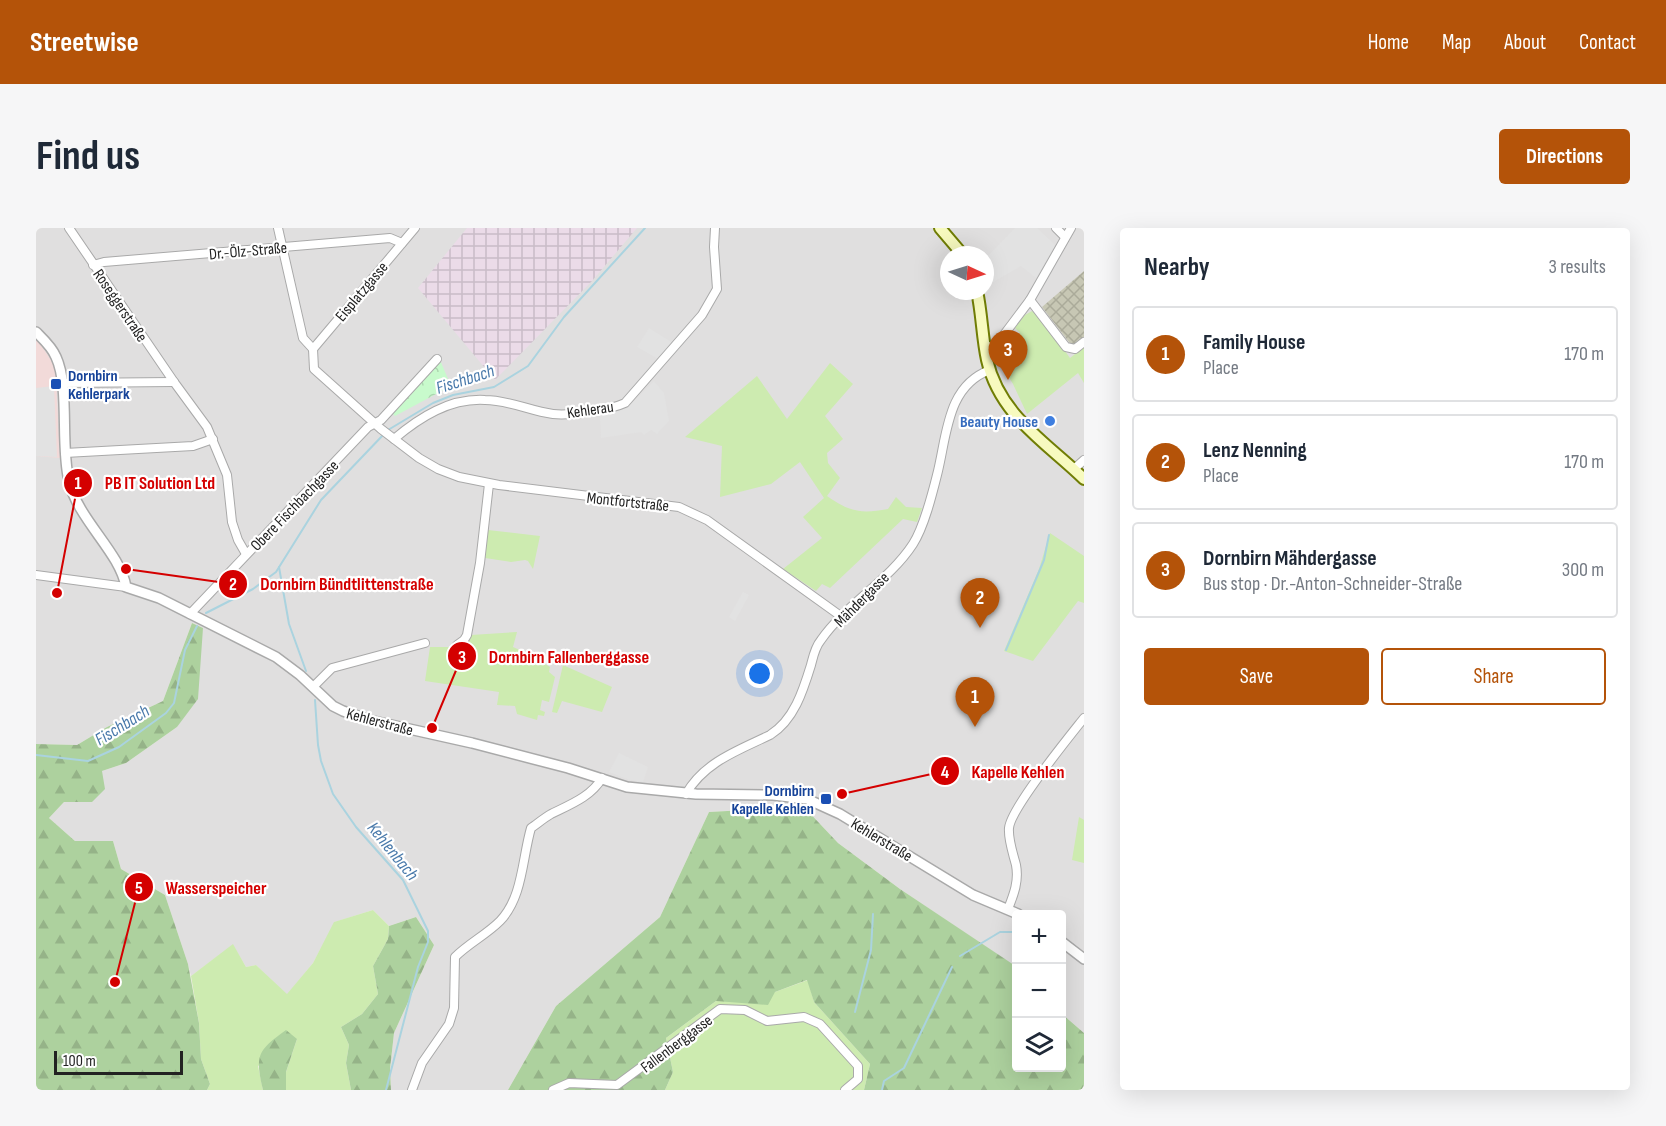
<!DOCTYPE html>
<meta charset="utf-8">
<style>
body{margin:0;font-family:"Sofia Sans Condensed",sans-serif;background:#f6f6f7;color:#1f2937}
.controls{position:absolute;right:18px;bottom:18px;display:grid;overflow:hidden;border-radius:6px;box-shadow:0 6px 24px #0002}
.controls button{width:54px;height:54px;display:grid;place-items:center;padding:0;border:0;border-bottom:2px solid #e0e1e3;background:#fff;color:#1f2937;font:30px sans-serif}
.compass{position:absolute;left:904px;top:18px;width:54px;height:54px;border-radius:50%;background:#fff;box-shadow:0 6px 24px #0002;rotate:94deg}
.scale{position:absolute;left:18px;bottom:15px;width:129px;box-sizing:border-box;padding-left:6px;border:3px solid #222;border-top:0;font-size:16px;line-height:21px;white-space:nowrap;color:#222;-webkit-text-stroke:4px #fff;paint-order:stroke}
.you{position:absolute;left:724px;top:446px;width:21px;height:21px;margin:-15px;border:4px solid #fff;border-radius:50%;background:#1a73e8;box-shadow:0 0 0 9px #1a73e833}
.badge{display:grid;place-items:center;width:39px;height:39px;border-radius:50%;background:#b45309;color:#fff;font-size:20px;font-weight:700}
.pin{position:absolute;translate:-50% -50px;filter:drop-shadow(0 2px 3px #0008)}
.pin::after{content:'';position:absolute;top:32px;width:21px;height:18px;background:inherit;clip-path:polygon(0 0,100% 0,50% 100%)}
.list{margin:0;padding:0;list-style:none}
h2{display:flex;justify-content:space-between;align-items:center;height:78px;margin:0;padding:0 24px;font-size:26px}
h2 small{font-size:20px;font-weight:400;color:#747a83}
.list li{display:grid;grid-template-columns:39px 1fr auto;gap:18px;align-items:center;box-sizing:border-box;height:96px;margin:0 12px 12px;padding:0 12px;border:2px solid #e0e1e3;border-radius:6px}
.list b{display:block;font-size:22px;white-space:nowrap}
.list p{margin:0;font-size:20px;white-space:nowrap;color:#747a83}
.list em{font-size:20px;font-style:normal;color:#747a83}
.actions{display:flex;gap:12px;padding:18px 24px}
.actions a{flex:1;padding:14px 0;border:2px solid #b45309;border-radius:6px;text-align:center;font-size:21px;color:#b45309}
.actions .main{background:#b45309;color:#fff}
.icon{flex:none;width:33px;height:33px;fill:none;stroke:currentColor;stroke-width:2;stroke-linecap:round;stroke-linejoin:round}
.map{position:relative;flex:none;width:1048px;height:862px;overflow:hidden;border-radius:6px}
header{display:flex;align-items:center;gap:36px;box-sizing:border-box;height:84px;padding:0 30px;background:#b45309;color:#fff}
header strong{font-size:28px}
nav{display:flex;gap:33px;margin-inline-start:auto;font-size:21px}
.intro{display:flex;align-items:center;justify-content:space-between;box-sizing:border-box;height:144px;padding:0 36px}
h1{margin:0;font-size:42px}
.button{padding:15px 27px;border-radius:6px;background:#b45309;color:#fff;font-size:21px;font-weight:700}
main{display:flex;gap:36px;padding:0 36px}
aside{flex:1;background:#fff;border-radius:6px;box-shadow:0 6px 24px #0002}
.map>svg:first-child{display:block}
.residential{fill:#e0dfdf;fill-rule:evenodd}
.commercial{fill:#f2dad9}
.industrial{fill:url(#industrial-grid)}
.construction{fill:url(#construction-cross-hatch)}
.grass{fill:#cdebb0}
.forest{fill:url(#forest-firs)}
.park{fill:url(#park-crowns)}
.parking{fill:#e2e2e2}
.lines{fill:none;stroke-linecap:round;stroke-linejoin:round}
.stream{stroke:#aad3df;stroke-width:2}
.minor-casing{stroke:#a9a9a9;stroke-width:10}
.tertiary-casing{stroke:#a9a9a9;stroke-width:12}
.secondary-casing{stroke:#707d05;stroke-width:14}
.minor{stroke:#fff;stroke-width:8}
.tertiary{stroke:#fff;stroke-width:9}
.secondary{stroke:#f7fabf;stroke-width:10}
.transit-dot{fill:#1a4fb4;stroke:#fff;stroke-width:2}
.shop-dot{fill:#3f7fe0;stroke:#fff;stroke-width:2}
.labels{text-anchor:middle;stroke-width:4.5;stroke-linejoin:round;paint-order:stroke}
.street-label{font-size:16px;fill:#222;stroke:#fff}
.transit-label{font-size:16px;font-weight:bold;fill:#164399;stroke:#fff;text-anchor:start}
.shop-label{font-size:16px;font-weight:bold;fill:#366cbe;stroke:#fff;text-anchor:end}
.water-label{font-size:18px;font-style:italic;fill:#4a7aab;stroke:#fff}
.leader{fill:none;stroke:#d40000;stroke-width:2}
.callout-dot{fill:#d40000;stroke:#fff;stroke-width:2}
.mark-label{font-size:18px;text-anchor:middle;font-weight:bold;fill:#fff}
.callout-label{font-size:18px;text-anchor:middle;font-weight:bold;fill:#d40000;stroke:#fff;stroke-width:4.5;stroke-linejoin:round;paint-order:stroke}
</style>
<header>
<strong>Streetwise</strong>
<nav><a>Home</a><a>Map</a><a>About</a><a>Contact</a></nav>
</header>
<div class="intro"><h1>Find us</h1><a class="button">Directions</a></div>
<main>
<div class="map">
<svg width="1048" height="862" viewBox="0 0 1048 862">
<defs>
<pattern id="industrial-grid" width="8" height="8" patternUnits="userSpaceOnUse" patternTransform="scale(1.5)"><rect width="8" height="8" fill="#ebdbe8"/><path d="M0 4h8M4 0v8" fill="none" stroke="#c9bcc7"/></pattern>
<pattern id="construction-cross-hatch" width="8" height="8" patternUnits="userSpaceOnUse" patternTransform="scale(1.5)"><rect width="8" height="8" fill="#c7c7b4"/><path d="M0 0l8 8M0 8l8-8" fill="none" stroke="#abab9a"/></pattern>
<pattern id="forest-firs" width="22" height="20" patternUnits="userSpaceOnUse" patternTransform="scale(1.5)"><rect width="22" height="20" fill="#add19e"/><path d="M5 1l3.5 6h-7zM16 11l3.5 6h-7z" fill="#95b388"/></pattern>
<pattern id="park-crowns" width="20" height="18" patternUnits="userSpaceOnUse" patternTransform="scale(1.5)"><rect width="20" height="18" fill="#c8facc"/><path d="M2 6a3 3 0 1 1 6 0M12 15a3 3 0 1 1 6 0" fill="none" stroke="#acd6af"/></pattern>
</defs>
<rect width="100%" height="100%" fill="#f2efe9"/>
<path class="residential" d="M0,0H1048V805L1026,786V686H981L980,739L864,661L802,615L768,579L673,584L624,689L520,778L472,862H355L354,841L358,805L398,717L380,689L353,698L337,682L299,694L277,735L251,767L220,737L210,739L197,717L155,748L152,736L129,667L85,641L77,613H39L13,590L28,574H56L66,543L90,535L141,499L167,400L156,395L127,473L71,499L41,517L0,516ZM913,27H949V63H913Z"/>
<path class="commercial" d="M0,109L18,137L20,151L24,230L0,228Z"/>
<path class="industrial" d="M431,0H601L556,53L459,152L382,60Z"/>
<path class="construction" d="M1048,43V109L1036,118L1006,79Z"/>
<g class="grass">
<path d="M996,83L1006,91L1034,130L1048,119V155L1042,145L991,186L977,156L959,127L962,124L966,127L984,105L978,99L989,87Z"/>
<path d="M794,135L817,156L789,188L807,211L791,225L792,235L804,250L791,268C814,284 825,286 852,281L860,269L870,279L886,280L881,294L867,291L794,360L786,356L780,363L747,341L786,310L767,289L788,270L764,234L735,256L684,269L686,218L649,209L721,148L751,191Z"/>
<path d="M452,302L504,308L497,341L492,333L489,332L475,334L449,330L448,327Z"/>
<path d="M1014,305L1048,328V375L1042,373L997,433L968,423L1003,341Z"/>
<path d="M481,404L477,419L495,427L514,439L513,444L519,449L513,474L506,472L504,482L509,484L508,488L502,487L501,492L481,486L479,478L461,477L463,464L389,453L394,419H425L435,407Z"/>
<path d="M527,437L576,459L566,484L526,473L521,485L516,484Z"/>
<path d="M1043,589L1048,592V635L1036,632Z"/>
<path d="M337,682L353,698L352,711L337,738L342,766L326,786L305,799L313,817L310,835L315,862H250V844L261,811L222,838L227,862H171L174,856L165,831L163,795L155,748L197,716L210,739L220,737L251,766L277,735L298,694Z"/>
<path d="M772,752L778,774L834,836L828,862H629L637,844L630,810L680,773H697L739,764Z"/>
</g>
<g class="forest">
<path d="M156,395L167,400L162,471L141,499L90,535L66,543L69,561L56,574H28L13,590L39,613H77L85,641L129,667L152,736L163,795L165,831L174,856L171,862H0V516L41,517L71,499L127,473Z"/>
<path d="M768,579L802,615L864,661L981,739V840H1026V786L1048,805V862H828L834,836L778,774L771,752L739,764L732,777L680,773L630,810L637,844L629,862H472L520,778L624,689L673,584Z"/>
<path d="M380,689L398,717L358,805L354,841L355,862H315L310,835L313,817L305,799L326,786L342,766L337,738L352,711L353,698Z"/>
<path d="M250,802L261,811L250,844V862H227C219,827 221,823 250,802Z"/>
</g>
<path class="park" d="M404,132L415,158L359,188L355,184Z"/>
<g class="parking">
<path d="M979,0H1001L1019,17L1000,50L985,38L952,57L949,49V31Z"/>
<path d="M613,100L637,115L624,132L601,119Z"/>
<path d="M618,153L628,165L633,193L621,206L615,202L608,207L605,204L565,210L564,187L591,180Z"/>
<path d="M18,158L21,229L0,228V160Z"/>
<path d="M707,364L713,367L699,393L693,389Z"/>
<path d="M583,525L612,539L607,554L594,552L573,544Z"/>
</g>
<g class="lines">
<g class="stream">
<path d="M352,202L397,175L417,167L458,159L492,138L528,89L609,0"/>
<path d="M243,339L253,396L270,443"/>
<path d="M170,385L217,361L240,344L285,272L348,206"/>
<path d="M970,422L1008,332L1013,307"/>
<path d="M279,472L282,517L285,533L297,566L320,599L367,652L392,703V714L382,739L350,862"/>
<path d="M0,527L52,533L83,519L130,485L138,475L149,422L161,398"/>
<path d="M924,728L964,704H981"/>
<path d="M819,784L835,722L837,686"/>
<path d="M846,862L848,853L868,840L916,739"/>
</g>
<defs>
<g id="minor">
<path d="M33,0L138,154L171,199L191,247L196,294L202,312L210,326"/>
<path d="M242,0L267,110L277,121"/>
<path d="M379,0L277,121L278,141L345,201L383,230L402,241L423,249L463,257L643,279L671,292L806,389"/>
<path d="M1020,0L1029,9"/>
<path d="M57,37L68,34L354,10L366,15"/>
<path d="M994,72L1030,119L1039,121L1048,114"/>
<path d="M949,120L961,116L994,72L1035,0"/>
<path d="M26,155L138,154"/>
<path d="M358,211C384,189 414,170 449,172C473,172 494,183 517,186C534,188 574,182 589,175L666,87L681,61L678,19L679,0"/>
<path d="M29,225L157,218L177,211"/>
<path d="M1038,241L1048,232"/>
<path d="M0,347L90,359"/>
<path d="M154,386L332,199L345,192L401,131"/>
<path d="M421,417L428,412L431,407L444,335L453,256"/>
<path d="M277,459L296,440L389,415"/>
<path d="M650,566C668,534 703,522 734,507C758,492 767,463 775,437C777,429 779,419 785,412C810,376 853,353 877,316C888,299 896,267 901,247C911,209 910,158 954,142"/>
<path d="M972,681C978,666 983,653 980,637C977,625 972,612 973,600C975,580 1033,509 1048,490"/>
<path d="M376,862L386,835L413,796L418,780L419,729C433,715 450,707 464,693C487,669 486,631 495,600C501,596 508,590 515,586C533,577 555,569 566,550"/>
<path d="M517,862L533,855L581,857L684,781L709,782L731,793L768,789L784,796L822,838V851L809,862"/>
</g>
<g id="tertiary">
<path d="M0,104C7,111 16,119 20,129C34,159 24,217 33,253C42,292 84,324 90,359L123,370L240,429L264,447L297,478L307,483L333,492L436,515L532,540L591,559L660,566L737,567L771,571L804,586L937,667L982,686"/>
<path d="M1026,714L1048,731"/>
</g>
<g id="secondary">
<path d="M904,0L927,27"/>
<path d="M941,63C946,86 946,109 951,132C964,188 1010,214 1048,251"/>
</g>
</defs>
<use href="#minor" class="minor-casing"/>
<use href="#tertiary" class="tertiary-casing"/>
<use href="#secondary" class="secondary-casing"/>
<use href="#minor" class="minor"/>
<use href="#tertiary" class="tertiary"/>
<use href="#secondary" class="secondary"/>
</g>
<g class="transit-dot">
<rect x="14" y="150" width="12" height="12" rx="3"/>
<rect x="784" y="565" width="12" height="12" rx="3"/>
</g>
<circle class="shop-dot" cx="1014" cy="193" r="6"/>
<g class="labels">
<g class="street-label">
<text transform="translate(212 22) rotate(-5)" y="6">Dr.-Ölz-Straße</text>
<text transform="translate(325 63) rotate(-50)" y="6">Eisplatzgasse</text>
<text transform="translate(85 77) rotate(56)" y="6">Roseggerstraße</text>
<text transform="translate(554 181) rotate(-8)" y="6">Kehlerau</text>
<text transform="translate(592 273) rotate(6)" y="6">Montfortstraße</text>
<text transform="translate(258 277) rotate(-46)" y="6">Obere Fischbachgasse</text>
<text transform="translate(825 371) rotate(-45)" y="6">Mähdergasse</text>
<text transform="translate(344 493) rotate(15)" y="6">Kehlerstraße</text>
<text transform="translate(846 611) rotate(31)" y="6">Kehlerstraße</text>
<text transform="translate(640 815) rotate(-37)" y="6">Fallenberggasse</text>
</g>
<g class="transit-label">
<text x="32" y="153">Dornbirn<tspan x="32" dy="18">Kehlerpark</tspan></text>
<text x="778" y="568" text-anchor="end">Dornbirn<tspan x="778" dy="18">Kapelle Kehlen</tspan></text>
</g>
<g class="shop-label">
<text x="1002" y="199">Beauty House</text>
</g>
<g class="water-label">
<text transform="translate(429 151) rotate(-18)" y="6">Fischbach</text>
<text transform="translate(86 497) rotate(-32)" y="6">Fischbach</text>
<text transform="translate(357 623) rotate(51)" y="6">Kehlenbach</text>
</g>
</g>
<path class="leader" d="M21 365L42 255M90 341L197 356M396 500L426 428M806 566L909 543M79 754L103 659"/>
<g class="callout-dot">
<circle cx="21" cy="365" r="6"/>
<circle cx="90" cy="341" r="6"/>
<circle cx="396" cy="500" r="6"/>
<circle cx="806" cy="566" r="6"/>
<circle cx="79" cy="754" r="6"/>
<circle cx="42" cy="255" r="15"/>
<circle cx="197" cy="356" r="15"/>
<circle cx="426" cy="428" r="15"/>
<circle cx="909" cy="543" r="15"/>
<circle cx="103" cy="659" r="15"/>
</g>
<g class="mark-label">
<text x="42" y="261">1</text>
<text x="197" y="362">2</text>
<text x="426" y="435">3</text>
<text x="909" y="550">4</text>
<text x="103" y="666">5</text>
</g>
<g class="callout-label">
<text x="124" y="261">PB IT Solution Ltd</text>
<text x="311" y="362">Dornbirn Bündtlittenstraße</text>
<text x="533" y="435">Dornbirn Fallenberggasse</text>
<text x="982" y="550">Kapelle Kehlen</text>
<text x="180" y="666">Wasserspeicher</text>
</g>
</svg>
<div class="controls">
<button>+</button>
<button>−</button>
<button><svg class="icon" aria-label="layers" viewBox="0 0 24 24"><path d="M12 4l9 5-9 5-9-5zM3 14l9 5 9-5"/></svg></button>
</div>
<svg class="compass" viewBox="-18 -18 36 36"><path d="M0-13l5 13h-10z" fill="#e53935"/><path d="M0 13l5-13h-10z" fill="#747a83"/></svg>
<div class="scale">100 m</div>
<div class="you"></div>
<div class="pin badge" style="left:939px;top:499px">1</div>
<div class="pin badge" style="left:944px;top:400px">2</div>
<div class="pin badge" style="left:972px;top:152px">3</div>
</div>
<aside>
<h2>Nearby<small>3 results</small></h2>
<ul class="list">
<li><span class="badge">1</span><div><b>Family House</b><p>Place</p></div><em>170 m</em></li>
<li><span class="badge">2</span><div><b>Lenz Nenning</b><p>Place</p></div><em>170 m</em></li>
<li><span class="badge">3</span><div><b>Dornbirn Mähdergasse</b><p>Bus stop · Dr.-Anton-Schneider-Straße</p></div><em>300 m</em></li>
</ul>
<div class="actions"><a class="main">Save</a><a>Share</a></div>
</aside>
</main>
